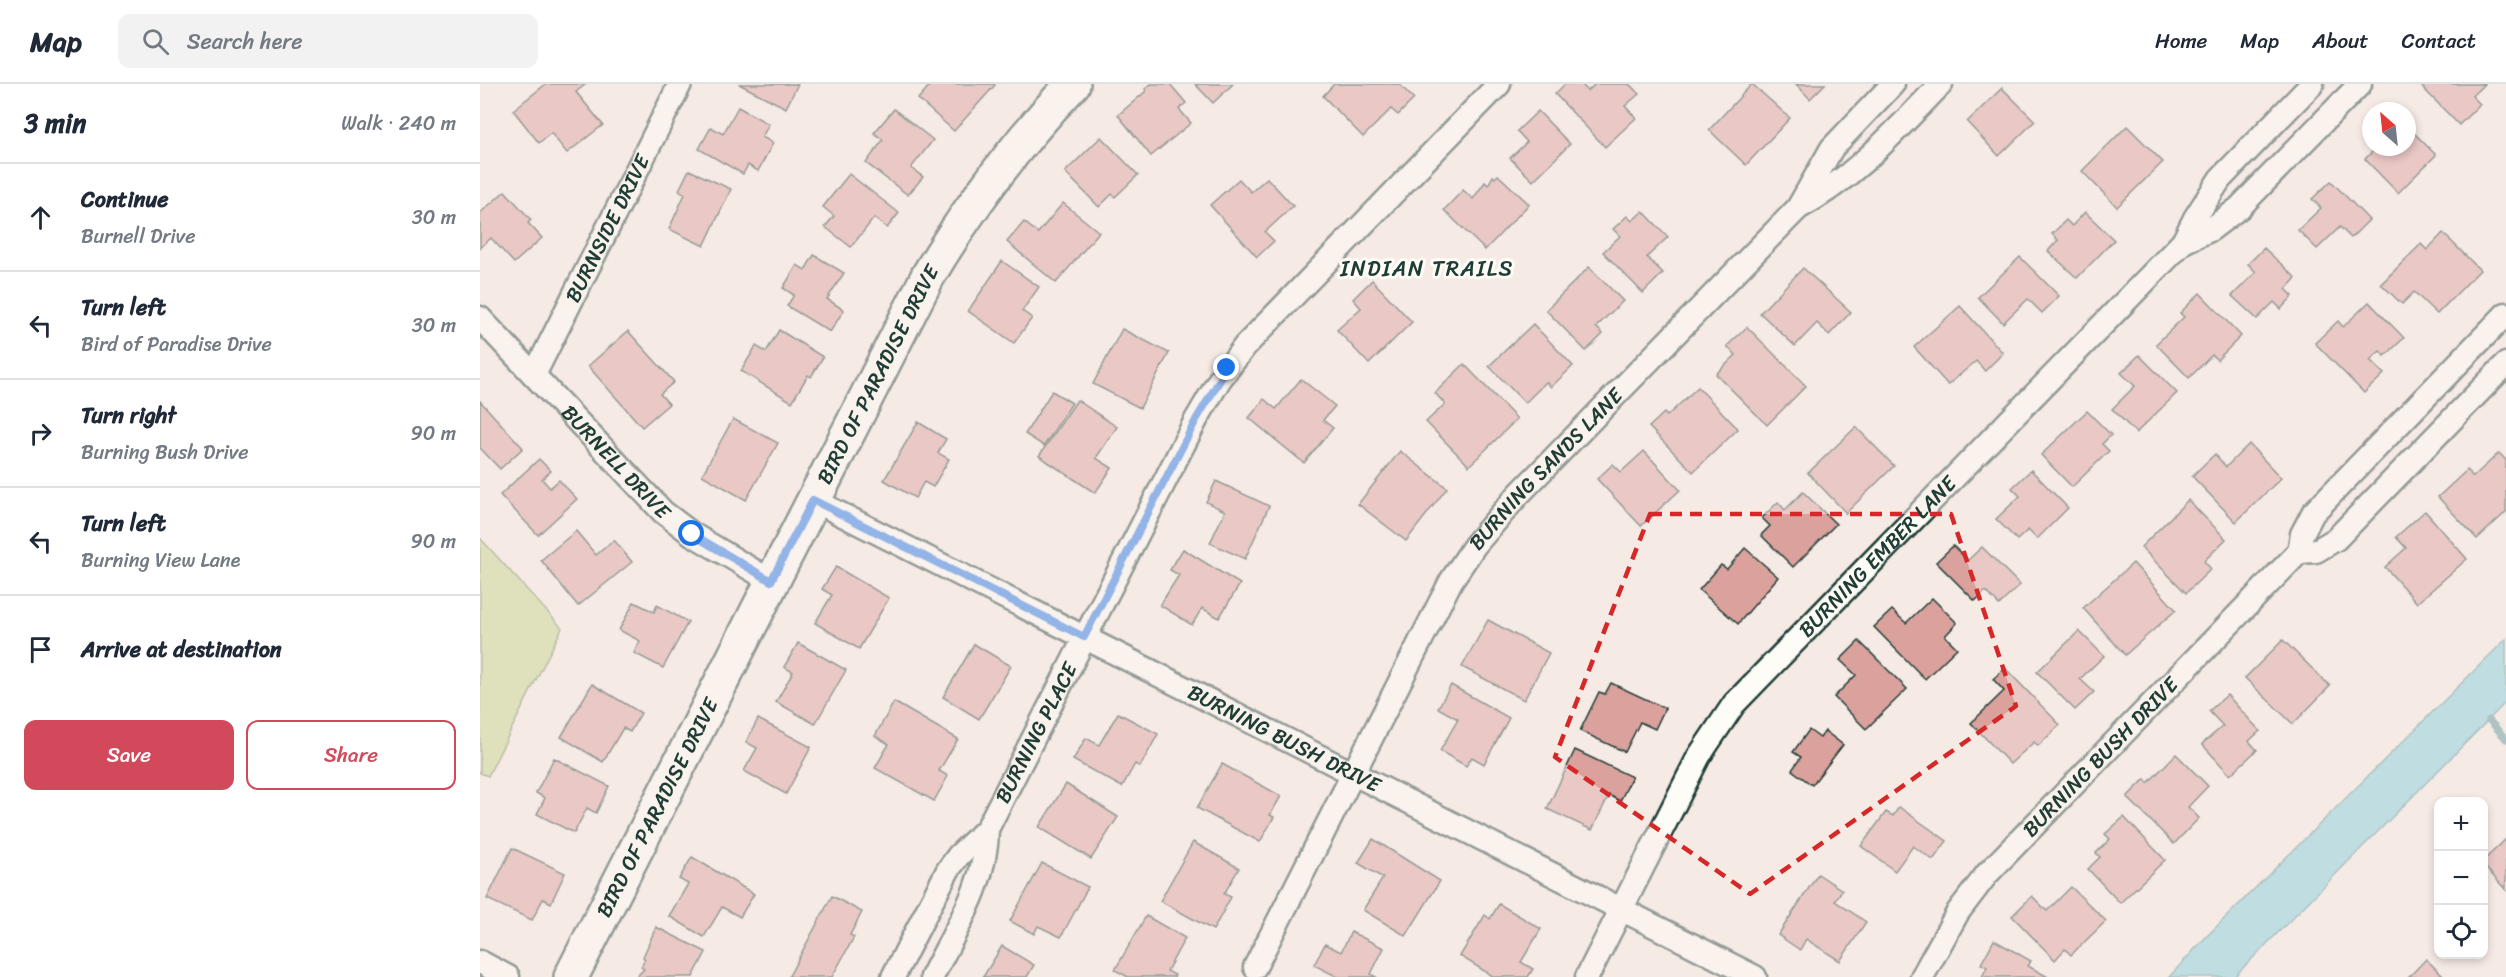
<!DOCTYPE html>
<meta charset="utf-8">
<style>
body{margin:0;font-family:Sriracha,sans-serif;background:#f2f2f3;color:#1f2937}
.controls{position:absolute;right:18px;bottom:18px;display:grid;overflow:hidden;border-radius:12px;box-shadow:0 3px 9px #0003}
.controls button{width:54px;height:54px;display:grid;place-items:center;padding:0;border:0;border-bottom:2px solid #e0e1e3;background:#fff;color:#1f2937;font:30px sans-serif}
.compass{position:absolute;left:1882px;top:18px;width:54px;height:54px;border-radius:50%;background:#fff;box-shadow:0 3px 9px #0003;rotate:333deg}
.stop{position:absolute;width:18px;height:18px;margin:-14px;border:4px solid #1a73e8;border-radius:50%;background:#fff}
.stop.end{background:#1a73e8;border-color:#fff;box-shadow:0 2px 6px #0008}
.list{margin:0;padding:0;list-style:none}
h2{display:flex;justify-content:space-between;align-items:center;height:78px;margin:0;padding:0 24px;font-size:26px}
h2 small{font-size:20px;font-weight:400;color:#747a83}
.list li{display:grid;grid-template-columns:39px 1fr auto;gap:18px;align-items:center;box-sizing:border-box;height:108px;padding:0 24px;border-top:2px solid #e0e1e3}
.list b{display:block;font-size:22px;white-space:nowrap}
.list p{margin:0;font-size:20px;white-space:nowrap;color:#747a83}
.list em{font-size:20px;font-style:normal;color:#747a83}
.actions{display:flex;gap:12px;padding:18px 24px}
.actions a{flex:1;padding:14px 0;border:2px solid #d1495b;border-radius:12px;text-align:center;font-size:21px;color:#d1495b}
.actions .main{background:#d1495b;color:#fff}
.icon{flex:none;width:33px;height:33px;fill:none;stroke:currentColor;stroke-width:2;stroke-linecap:round;stroke-linejoin:round}
.map{position:relative;flex:none;width:2026px;height:893px;overflow:hidden}
header{display:flex;align-items:center;gap:36px;box-sizing:border-box;height:84px;padding:0 30px;background:#fff;border-bottom:2px solid #e0e1e3}
header strong{font-size:28px}
nav{display:flex;gap:33px;margin-inline-start:auto;font-size:21px}
.search{width:420px;height:54px;background:#f2f2f3;display:flex;align-items:center;gap:15px;box-sizing:border-box;padding:0 21px;border-radius:12px;color:#747a83;font-size:22px}
main{display:flex}
aside{flex:1;background:#fff}
.map>svg:first-child{display:block}
.green{fill:#c4d78c;stroke:#728a60;stroke-width:1.5}
.water{fill:#7ecedb;stroke:#589498;stroke-width:1.5}
.lines{fill:none;stroke-linecap:round;stroke-linejoin:round}
.stream{stroke:#589498;stroke-width:7}
.building{fill:#dba19d;stroke:#1f3d34;stroke-width:1.5}
.street-casing{stroke:#1f3d34;stroke-width:27}
.secondary-casing{stroke:#1f3d34;stroke-width:38}
.street{stroke:#fdfcf7;stroke-width:22}
.secondary{stroke:#fdfcf7;stroke-width:33}
.route{stroke:#1a73e8;stroke-width:8}
.marked{fill:none;stroke:#d62828;stroke-width:4.5;stroke-dasharray:12 8;stroke-linejoin:round}
.labels{text-anchor:middle;stroke-width:6;stroke-linejoin:round;paint-order:stroke}
.street-label{font-size:21px;fill:#1f3d34;stroke:#fdfcf7}
.neighbourhood-label{font-size:22px;letter-spacing:1.5px;fill:#1f3d34;stroke:#fdfcf7}
</style>
<header>
<strong>Map</strong>
<div class="search"><svg class="icon" aria-label="search" viewBox="0 0 24 24"><circle cx="10" cy="10" r="6"/><path d="M15 15l6 6"/></svg>Search here</div>
<nav><a>Home</a><a>Map</a><a>About</a><a>Contact</a></nav>
</header>
<main>
<aside>
<h2>3 min<small>Walk · 240 m</small></h2>
<ul class="list">
<li><svg class="icon" aria-label="ahead" viewBox="0 0 24 24"><path d="M12 20V5M6 11l6-6 6 6"/></svg><div><b>Continue</b><p>Burnell Drive</p></div><em>30 m</em></li>
<li><svg class="icon" aria-label="left" viewBox="0 0 24 24"><path d="M17 20v-9H6M10 6l-5 5 5 5"/></svg><div><b>Turn left</b><p>Bird of Paradise Drive</p></div><em>30 m</em></li>
<li><svg class="icon" aria-label="right" viewBox="0 0 24 24"><path d="M7 20v-9h11M14 6l5 5-5 5"/></svg><div><b>Turn right</b><p>Burning Bush Drive</p></div><em>90 m</em></li>
<li><svg class="icon" aria-label="left" viewBox="0 0 24 24"><path d="M17 20v-9H6M10 6l-5 5 5 5"/></svg><div><b>Turn left</b><p>Burning View Lane</p></div><em>90 m</em></li>
<li><svg class="icon" aria-label="arrive" viewBox="0 0 24 24"><path d="M6 21V4h12l-3 4 3 4H6"/></svg><div><b>Arrive at destination</b></div></li>
</ul>
<div class="actions"><a class="main">Save</a><a>Share</a></div>
</aside>
<div class="map">
<svg width="2026" height="893" viewBox="0 0 2026 893">
<rect width="100%" height="100%" fill="#f6eae5"/>
<filter id="ink" filterUnits="userSpaceOnUse"><feTurbulence type="fractalNoise" baseFrequency=".0167" numOctaves="2"/><feDisplacementMap in="SourceGraphic" scale="12" xChannelSelector="R" yChannelSelector="G"/><feConvolveMatrix kernelMatrix="1 2 1 2 8 2 1 2 1" color-interpolation-filters="sRGB"/></filter>
<g filter="url(#ink)">
<path class="green" d="M0,454L82,544L8,692L0,689Z"/>
<path class="water" d="M2026,555V618L1754,893H1689L1726,853Z"/>
<g class="lines">
<path class="stream" d="M2009,636L2026,655"/>
</g>
<g class="building">
<path d="M66,0H106L96,8L123,41L87,69L71,49L59,59L33,26Z"/>
<path d="M259,0H318L306,24Z"/>
<path d="M451,0H514L515,1L474,47L438,15Z"/>
<path d="M671,0H690L706,19L699,25L711,39L671,72L638,31L666,7L665,5Z"/>
<path d="M715,0H753L733,19Z"/>
<path d="M854,0H919L934,15L918,31L911,25L883,53L843,12Z"/>
<path d="M1085,0H1101L1108,7L1115,0H1149L1159,10L1145,22L1156,34L1125,63L1075,10Z"/>
<path d="M1272,0L1310,34L1266,81L1229,46Z"/>
<path d="M1316,0H1345L1330,15Z"/>
<path d="M1945,0H2004L1992,12L2000,20L1979,41L1942,3Z"/>
<path d="M1522,4L1555,37L1519,72L1487,38Z"/>
<path d="M258,23L289,40L282,53L293,59L278,87L268,81L263,90L219,65L231,43L243,50Z"/>
<path d="M414,25L453,56L431,84L443,93L428,111L386,79L403,56L394,49Z"/>
<path d="M1058,27L1090,60L1053,97L1030,74L1047,58L1037,47Z"/>
<path d="M1647,42L1683,78L1637,123L1602,87Z"/>
<path d="M1927,42L1956,71L1918,109L1885,75L1897,63H1927Z"/>
<path d="M621,53L658,91L635,113L632,110L619,123L585,88Z"/>
<path d="M209,86L251,105L224,162L189,145L205,110L199,106Z"/>
<path d="M369,90L419,129L407,144L394,134L371,163L345,143L354,132L343,123Z"/>
<path d="M1018,91L1049,120L1005,166L964,126L983,106L993,115L1005,98L1008,101L1013,92L1015,94Z"/>
<path d="M787,94L813,122L785,148L794,157L777,173L730,121L759,95L771,108Z"/>
<path d="M1851,97L1889,136L1871,154L1860,143L1837,165L1818,146L1841,124L1832,115Z"/>
<path d="M25,107L51,136L48,139L62,154L34,179L11,154L0,164V129Z"/>
<path d="M583,119L619,148L576,199L527,158L544,138L558,149Z"/>
<path d="M1163,127L1188,153L1167,173L1183,189L1163,209L1123,168L1140,152L1133,145L1147,132L1152,137Z"/>
<path d="M1605,128L1634,156L1597,194L1568,167L1578,156L1572,150L1586,136L1592,142Z"/>
<path d="M1963,149L2000,186L1957,230L1934,208L1922,220L1901,200L1941,160L1947,166Z"/>
<path d="M1784,164L1816,194L1806,205L1813,212L1801,225L1794,218L1777,235L1752,212L1776,188L1768,180Z"/>
<path d="M334,171L364,189L347,215L364,226L350,248L307,222L314,211L303,204L317,181L325,186Z"/>
<path d="M1540,173L1579,212L1562,229L1548,215L1523,239L1498,213Z"/>
<path d="M522,177L559,203L542,227L552,234L534,259L488,227Z"/>
<path d="M1109,183L1143,217L1116,243L1123,250L1106,267L1066,226Z"/>
<path d="M1323,184L1371,228L1349,251L1337,239L1315,262L1280,229Z"/>
<path d="M892,196L932,238L889,280L857,246L881,224L873,215Z"/>
<path d="M1720,209L1761,252L1737,276L1732,271L1709,294L1676,260L1704,233L1700,229Z"/>
<path d="M1889,218L1924,254L1905,272L1900,267L1890,276L1904,290L1884,309L1835,259L1858,237L1863,243Z"/>
<path d="M1480,222L1523,269L1505,287L1496,277L1468,301L1434,263Z"/>
<path d="M1053,240L1093,282L1071,303L1066,298L1045,319L1009,282Z"/>
<path d="M1267,243L1326,302L1287,341L1236,290L1256,271L1247,262Z"/>
<path d="M642,245L689,269L660,324L613,300Z"/>
<path d="M299,246L343,273L331,293L328,291L312,318L261,287L276,262L286,268Z"/>
<path d="M148,247L194,298L180,310L189,320L162,343L108,282Z"/>
<path d="M1659,271L1697,309L1656,349L1632,325L1655,302L1641,289Z"/>
<path d="M984,280L1037,335L989,382L946,338L965,320L955,309Z"/>
<path d="M821,295L855,322L843,336L853,344L824,379L769,334L784,315L796,325Z"/>
<path d="M1218,303L1258,345L1213,388L1169,343L1184,329L1187,332Z"/>
<path d="M572,307L592,319L564,362L545,350Z"/>
<path d="M597,316L637,343L616,374L632,384L615,409L559,372Z"/>
<path d="M0,317L43,364L20,385L0,364Z"/>
<path d="M1607,327L1631,351L1622,360L1629,367L1592,403L1561,371Z"/>
<path d="M253,335L298,359L266,416L222,391Z"/>
<path d="M438,338L466,355L458,369L469,375L453,403L444,398L435,414L404,396Z"/>
<path d="M1376,343L1414,382L1366,429L1328,389Z"/>
<path d="M1769,360L1801,394L1756,438L1712,392L1735,370L1746,383Z"/>
<path d="M920,367L967,404L926,457L878,420Z"/>
<path d="M1164,367L1200,406L1161,442L1117,395L1133,380L1141,388Z"/>
<path d="M2019,369L2026,376V428L1997,455L1958,413L1987,386L1993,393Z"/>
<path d="M59,375L71,387L62,395L70,404L79,396L97,415L58,451L20,411Z"/>
<path d="M1551,386L1588,424L1557,455L1548,446L1537,456L1516,435L1540,412L1532,404Z"/>
<path d="M736,397L789,422L765,475L730,459L745,427L726,418Z"/>
<path d="M1323,408L1356,440L1313,483L1281,451L1290,442L1282,434L1298,418L1305,426Z"/>
<path d="M1708,416L1746,455L1724,477L1731,485L1706,509L1661,463Z"/>
<path d="M1945,427L1987,475L1937,519L1905,483L1926,464L1916,453Z"/>
<path d="M96,447L116,471L134,456L152,478L98,522L61,476Z"/>
<path d="M1473,462L1488,476L1502,463L1540,501L1519,521L1506,507L1495,517L1456,478Z"/>
<path d="M1265,464L1298,493L1258,540L1219,506L1241,481L1247,485Z"/>
<path d="M703,465L760,500L739,534L722,524L712,541L680,521L699,491L690,486Z"/>
<path d="M1653,479L1696,526L1645,571L1603,524Z"/>
<path d="M356,483L409,514L379,565L335,539L352,511L342,505Z"/>
<path d="M1452,514L1477,539L1465,552L1477,564L1445,595L1394,543L1412,526L1426,539Z"/>
<path d="M154,518L174,528L177,521L208,538L183,584L154,569L160,557L139,546Z"/>
<path d="M1008,536L1069,569L1044,616L982,583Z"/>
<path d="M1599,547L1624,572L1600,595L1614,608L1595,626L1557,588Z"/>
<path d="M1803,556L1850,602L1813,640L1765,594Z"/>
<path d="M1379,557L1427,605L1386,645L1354,613L1376,591L1360,576Z"/>
<path d="M318,559L366,586L335,640L296,618L313,588L304,583Z"/>
<path d="M494,560L531,582L499,635L463,613Z"/>
<path d="M1525,584L1580,641L1558,662L1554,658L1530,680L1491,639L1524,607L1513,595Z"/>
<path d="M1131,599L1185,624L1175,645L1160,638L1145,668L1100,647L1119,608L1125,610Z"/>
<path d="M112,600L161,629L150,648L143,644L123,678L81,653Z"/>
<path d="M971,601L1029,634L1004,680L992,673L986,682L960,667L978,635L958,624Z"/>
<path d="M1747,611L1780,647L1769,657L1777,666L1750,691L1722,660L1743,642L1729,627Z"/>
<path d="M414,618L478,655L459,687L468,692L454,717L395,684L409,660L395,652Z"/>
<path d="M638,629L678,650L660,683L655,680L642,703L593,676L606,654L619,661Z"/>
<path d="M278,635L331,663L306,710L264,687L277,664L266,658Z"/>
<path d="M1329,646L1340,654L1345,647L1363,661L1332,701L1312,686L1321,673L1313,668Z"/>
<path d="M1095,666L1152,693L1140,717L1129,711L1112,746L1067,725Z"/>
<path d="M1696,670L1728,702L1708,723L1719,734L1694,760L1647,713L1665,695L1668,699Z"/>
<path d="M74,674L129,702L116,729L107,724L94,749L57,730L65,714L56,709Z"/>
<path d="M742,680L801,712L790,731L794,733L780,758L717,724Z"/>
<path d="M586,700L638,733L611,775L559,743Z"/>
<path d="M1419,723L1467,757L1453,776L1433,762L1415,787L1381,762L1406,728L1413,732Z"/>
<path d="M1644,733L1685,776L1640,819L1608,785L1620,773L1616,769L1630,755L1625,750Z"/>
<path d="M893,755L960,797L926,852L883,826L903,794L878,779Z"/>
<path d="M2026,755V806L2004,782V776Z"/>
<path d="M713,758L759,784L744,810L751,813L733,846L680,817Z"/>
<path d="M32,764L85,789L71,819L63,815L52,836L7,815Z"/>
<path d="M212,773L274,810L260,833L242,823L224,853L189,832L208,800L199,795Z"/>
<path d="M562,779L608,803L581,853L558,842L554,850L530,837Z"/>
<path d="M1338,790L1362,806L1355,817L1386,838L1360,877L1326,855L1320,866L1298,851Z"/>
<path d="M1591,803L1626,837L1591,871L1585,865L1575,876L1532,832L1552,812L1567,827Z"/>
<path d="M352,812L382,828L370,851L374,853L352,893H312L309,892Z"/>
<path d="M1019,820L1061,845L1041,878L1053,885L1048,893H1014L980,872L1005,831L1010,835Z"/>
<path d="M666,832L705,854L687,887L695,891L694,893H648L635,886Z"/>
<path d="M176,843L226,868L213,893H156L164,885L161,883L165,875L163,873Z"/>
<path d="M871,848L904,864L891,890L896,893H858L834,881L845,860L861,868Z"/>
<path d="M1514,856L1551,877L1548,882L1568,893H1502L1507,883L1501,880Z"/>
<path d="M522,862L554,881L547,893H503Z"/>
<path d="M1946,875L1964,893H1929Z"/>
</g>
<g class="lines">
<defs>
<g id="street">
<path d="M1832,0L1740,95L1715,134L1703,158L1730,146L1759,124L1880,0"/>
<path d="M1318,124L1352,64L1413,0"/>
<path id="s1" d="M0,234L183,428L212,450L291,497"/>
<path id="s2" d="M54,291L200,0"/>
<path id="s3" d="M333,416L1275,893"/>
<path d="M1819,468L1836,467L1856,455L2026,280"/>
<path id="s4" d="M507,745L716,336L740,295L765,262L1019,0"/>
<path d="M0,878L28,893"/>
<path id="s5" d="M775,883L971,497L995,461L1038,411L1318,124C1375,94 1416,46 1461,0"/>
<path d="M413,893L468,786L479,771L507,745C507,799 475,846 452,893"/>
<path id="s6" d="M1107,893L1219,672L1254,620L1703,158"/>
<path id="s7" d="M1442,893L1478,828L1507,790L1819,468L1822,450L1833,429L2026,230"/>
</g>
<g id="secondary">
<path id="s8" d="M91,893L448,192C489,123 537,59 593,0"/>
</g>
</defs>
<use href="#street" class="street-casing"/>
<use href="#secondary" class="secondary-casing"/>
<use href="#street" class="street"/>
<use href="#secondary" class="secondary"/>
</g>
</g>
<g class="lines" filter="url(#ink)">
<path class="route" d="M212,450L291,497L333,416L604,553L716,336L747,284"/>
</g>
<path d="M0 0H2026V893H0ZM1170,430H1471L1536,622L1270,810L1075,673Z" fill="#f6eae5" fill-opacity=".55" fill-rule="evenodd"/>
<path class="marked" d="M1170,430H1471L1536,622L1270,810L1075,673Z"/>
<g class="labels">
<g class="street-label">
<text dy="7" stroke="none"><textPath href="#s2" startOffset="164">BURNSIDE DRIVE</textPath></text>
<text dy="7" stroke="none"><textPath href="#s8" startOffset="676">BIRD OF PARADISE DRIVE</textPath></text>
<text dy="7" stroke="none"><textPath href="#s1" startOffset="198">BURNELL DRIVE</textPath></text>
<text dy="7" stroke="none"><textPath href="#s5" startOffset="580">BURNING SANDS LANE</textPath></text>
<text dy="7" stroke="none"><textPath href="#s6" startOffset="516">BURNING EMBER LANE</textPath></text>
<text dy="7" stroke="none"><textPath href="#s4" startOffset="108">BURNING PLACE</textPath></text>
<text dy="7" stroke="none"><textPath href="#s3" startOffset="528">BURNING BUSH DRIVE</textPath></text>
<text dy="7" stroke="none"><textPath href="#s7" startOffset="285">BURNING BUSH DRIVE</textPath></text>
<text dy="7" stroke="none"><textPath href="#s8" startOffset="190">BIRD OF PARADISE DRIVE</textPath></text>
</g>
<g class="neighbourhood-label">
<text x="947" y="192">INDIAN TRAILS</text>
</g>
</g>
</svg>
<div class="controls">
<button>+</button>
<button>−</button>
<button><svg class="icon" aria-label="locate" viewBox="0 0 24 24"><circle cx="12" cy="12" r="6"/><path d="M12 2v4M12 18v4M2 12h4M18 12h4"/></svg></button>
</div>
<svg class="compass" viewBox="-18 -18 36 36"><path d="M0-13l5 13h-10z" fill="#e53935"/><path d="M0 13l5-13h-10z" fill="#747a83"/></svg>
<div class="stop" style="left:212px;top:450px"></div>
<div class="stop end" style="left:747px;top:284px"></div>
</div>
</main>
